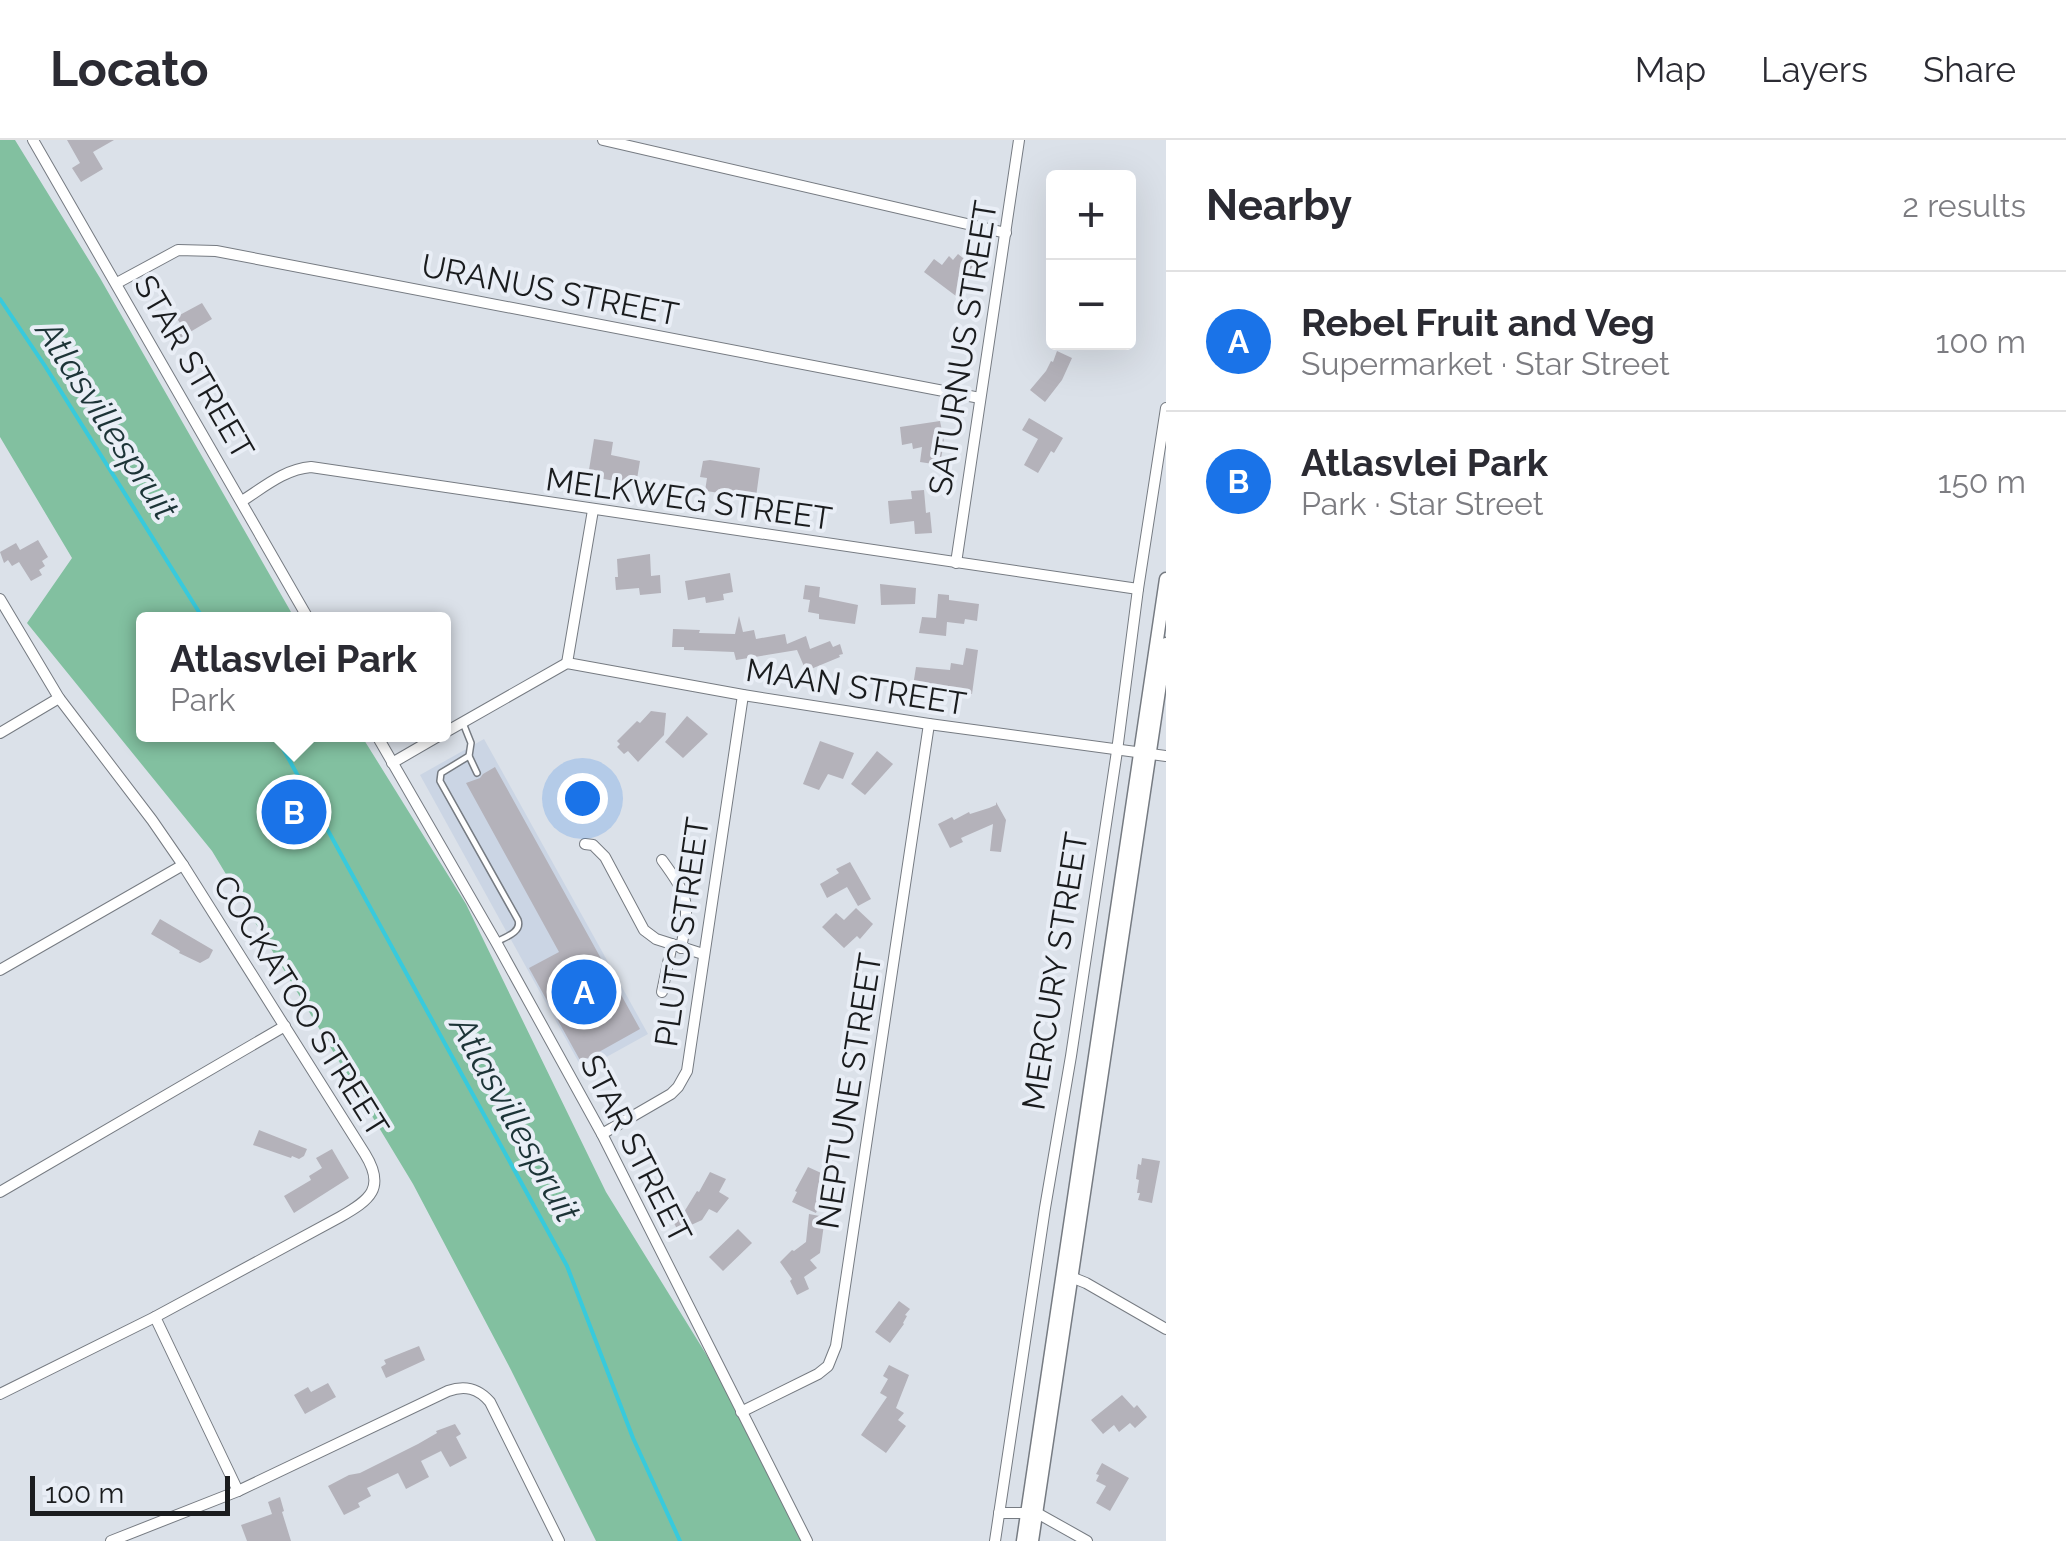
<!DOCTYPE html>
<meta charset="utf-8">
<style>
body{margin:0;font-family:Raleway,sans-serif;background:#f7f7f7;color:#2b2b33}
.controls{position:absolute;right:30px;top:30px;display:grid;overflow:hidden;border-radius:10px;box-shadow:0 10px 40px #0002}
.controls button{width:90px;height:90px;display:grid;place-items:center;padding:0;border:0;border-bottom:2px solid #e1e1e2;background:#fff;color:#2b2b33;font:50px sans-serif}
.scale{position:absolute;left:30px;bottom:25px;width:200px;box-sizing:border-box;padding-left:10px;border:5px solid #1a1c1e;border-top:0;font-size:28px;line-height:35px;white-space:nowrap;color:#1a1c1e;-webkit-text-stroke:8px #e9eef6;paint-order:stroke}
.you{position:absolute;left:582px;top:658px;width:35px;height:35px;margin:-25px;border:8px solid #fff;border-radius:50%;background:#1a73e8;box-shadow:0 0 0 15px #1a73e833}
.badge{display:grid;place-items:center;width:65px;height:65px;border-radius:50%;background:#1a73e8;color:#fff;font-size:32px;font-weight:700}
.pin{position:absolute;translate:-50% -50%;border:5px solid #fff;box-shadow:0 2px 10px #0006}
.popup{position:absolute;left:136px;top:472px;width:315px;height:130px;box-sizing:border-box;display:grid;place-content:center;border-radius:10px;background:#fff;filter:drop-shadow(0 2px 8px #0005);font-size:32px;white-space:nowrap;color:#7c7c81}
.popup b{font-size:38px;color:#2b2b33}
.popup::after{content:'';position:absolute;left:50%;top:100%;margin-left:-20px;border:20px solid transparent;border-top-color:#fff}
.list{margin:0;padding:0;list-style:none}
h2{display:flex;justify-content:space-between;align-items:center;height:130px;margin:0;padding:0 40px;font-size:42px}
h2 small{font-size:32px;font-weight:400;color:#7c7c81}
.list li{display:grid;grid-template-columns:65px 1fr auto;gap:30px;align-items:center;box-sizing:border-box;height:140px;padding:0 40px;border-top:2px solid #e1e1e2}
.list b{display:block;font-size:38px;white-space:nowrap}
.list p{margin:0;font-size:32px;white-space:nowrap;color:#7c7c81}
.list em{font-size:32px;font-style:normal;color:#7c7c81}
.map{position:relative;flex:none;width:1166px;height:1401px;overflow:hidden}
header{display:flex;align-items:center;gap:60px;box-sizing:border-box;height:140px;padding:0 50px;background:#fff;border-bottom:2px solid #e1e1e2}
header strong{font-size:48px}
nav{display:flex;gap:55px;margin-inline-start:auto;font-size:35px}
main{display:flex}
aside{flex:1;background:#fff}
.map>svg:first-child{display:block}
.built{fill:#cbd5e4}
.green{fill:#82c0a0}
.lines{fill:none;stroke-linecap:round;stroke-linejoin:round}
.stream{stroke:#38cadc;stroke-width:4}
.building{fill:#b4b2ba}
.service-casing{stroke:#767b82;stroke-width:8}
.minor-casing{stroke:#767b82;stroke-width:12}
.tertiary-casing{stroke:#767b82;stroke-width:15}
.service{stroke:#fff;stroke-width:5}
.minor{stroke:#fff;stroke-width:10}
.tertiary{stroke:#fff;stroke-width:12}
.labels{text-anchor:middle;stroke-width:8;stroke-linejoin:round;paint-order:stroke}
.street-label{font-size:32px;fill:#1a1c1e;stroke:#e9eef6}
.water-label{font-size:35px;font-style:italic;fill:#1c3437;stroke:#e9eef6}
</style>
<header>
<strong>Locato</strong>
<nav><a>Map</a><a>Layers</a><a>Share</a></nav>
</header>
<main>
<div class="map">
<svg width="1166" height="1401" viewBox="0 0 1166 1401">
<rect width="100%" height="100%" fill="#dbe1e9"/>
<path class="built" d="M484,599L648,894L583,930L420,635Z"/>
<path class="green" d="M0,0H15L100,138L295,479L144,480V594L361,595L466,764L606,1052L727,1248L802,1401H596L511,1230L413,1044L212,711L27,483L72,418L0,297Z"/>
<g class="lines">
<g class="stream">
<path d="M0,159L45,226L204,480"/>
<path d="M275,594L567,1126L633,1298L680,1401"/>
</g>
</g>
<g class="building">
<path d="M67,0H114L93,12L103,29L81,42L72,28L80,23Z"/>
<path d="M958,114L973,126L960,142L965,145L956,156L924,132L934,119L942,125L949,116L953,120Z"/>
<path d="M202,163L212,179L180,198L174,187L180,183L176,177Z"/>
<path d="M1057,211L1072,218L1062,240L1045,262L1030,250L1046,231L1051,221L1053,222Z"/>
<path d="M1029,278L1063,298L1054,313L1051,311L1038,333L1024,325L1038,299L1022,290Z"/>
<path d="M940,281L944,301L940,325L920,322L922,307L913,309L912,303L902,305L900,287Z"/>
<path d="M594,299L613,302L611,315L640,321L636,345L588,336Z"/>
<path d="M710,320L760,328L756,357L733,353L732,360L720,358L721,353L705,351L707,338L700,337L703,321Z"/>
<path d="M924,350L926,373L930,372L932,393L915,394L914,381L890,384L888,361L912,359L911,351Z"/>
<path d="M38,400L48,417L42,421L45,426L39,430L42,435L31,441L19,422L12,426L8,420L4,423L0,412L16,403L20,410Z"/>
<path d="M650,414L651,436L660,435L661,453L640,455L639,448L616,450L615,437H618L617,419Z"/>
<path d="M730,433L733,452L723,454L724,460L706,463L705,457L688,460L685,441Z"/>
<path d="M880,444L916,448L915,464L881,465Z"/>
<path d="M805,445L820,447L819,457L858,465L855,484L819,479V474L808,472L810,460L803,459Z"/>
<path d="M938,454L949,455V460L979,464L977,481L965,479L964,484L947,482L946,496L919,493L922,477L936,478Z"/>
<path d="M739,476L743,492L754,490L756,499L785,494L787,504L806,496L810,509L830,501L833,507L840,504L843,514L839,515L840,517L806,531L797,510L736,520L734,512L684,510V507H672L673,489L700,490L699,493L735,494Z"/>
<path d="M966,508L978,510L972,554L913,546L916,527L950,530L951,523L963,525Z"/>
<path d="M651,571L666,573L664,595L638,622L628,611L624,614L617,607L620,604L617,601L637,581L640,583Z"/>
<path d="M687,576L708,594L683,618L665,602Z"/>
<path d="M820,601L854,613L843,639L828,634L819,650L803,644Z"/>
<path d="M877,611L893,624L865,655L851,644Z"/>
<path d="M495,627L640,889L581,922L529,828L559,812L466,643L480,638L483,634Z"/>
<path d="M996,662L1006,680L1001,712L990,711L993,684L961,698L963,702L950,708L938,684L952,677L954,680L969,672L970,674L989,668L996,665Z"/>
<path d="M850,722L871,759L858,766L847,747L827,758L820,744L839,733L836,729Z"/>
<path d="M856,768L873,784L860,799L857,796L844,808L822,787L836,773L844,780Z"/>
<path d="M160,779L213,810L209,818L200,823L179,813L180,811L151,794Z"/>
<path d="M259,990L307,1009L304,1016L299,1019L292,1016L291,1018L253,1005Z"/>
<path d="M332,1009L349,1038L294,1073L284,1056L311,1040L309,1036L322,1028L316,1018Z"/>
<path d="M1142,1018L1160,1021L1152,1063L1138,1060L1140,1053H1137L1139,1040L1136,1039L1138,1024L1141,1025Z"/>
<path d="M808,1027L830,1037L816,1073L792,1062L797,1052L795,1051Z"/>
<path d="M710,1032L726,1039L719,1052L729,1058L717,1073L709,1069L702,1080L678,1091L668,1071L681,1064L684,1072L697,1051L699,1052Z"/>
<path d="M809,1074L825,1077L820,1113L810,1120L817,1128L804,1137L809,1149L797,1155L790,1141L792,1139L780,1122L792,1110L794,1111L806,1102Z"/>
<path d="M738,1089L752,1103L723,1131L709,1117Z"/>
<path d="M899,1161L910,1169L905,1175L907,1176L903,1183L904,1184L890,1203L875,1192Z"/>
<path d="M419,1206L425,1220L386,1238L381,1227L386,1224L384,1220Z"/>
<path d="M889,1225L909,1235L896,1268L904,1273L898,1280L906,1286L886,1313L861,1295L887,1257L880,1253L888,1239L883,1236Z"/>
<path d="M328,1243L336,1257L305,1274L294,1255L308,1247L311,1252Z"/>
<path d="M1122,1255L1134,1268L1137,1265L1147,1277L1135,1288L1130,1283L1119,1292L1114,1285L1103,1294L1091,1280Z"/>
<path d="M455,1284L461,1294L456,1297L467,1318L450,1327L441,1311L421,1321L429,1337L406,1349L398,1333L367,1348L371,1356L358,1363L360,1367L344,1375L328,1346L349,1335L360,1333L418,1304L437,1293L436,1291Z"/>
<path d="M1102,1323L1129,1338L1110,1371L1096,1363L1106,1346L1096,1341L1099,1335L1096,1334Z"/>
<path d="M280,1357L284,1371L282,1372L291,1401H247L241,1385L272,1374L268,1362Z"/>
</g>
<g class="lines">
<defs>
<g id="service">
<path d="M463,583L471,603L469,616L441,633L440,641L518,780C522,792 506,797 496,802"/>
<path d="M469,616L477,633"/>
</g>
<g id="minor">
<path d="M33,0L309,480"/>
<path d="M603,0L1006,93"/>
<path d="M117,143L178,110L216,111L980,258"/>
<path d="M242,361C264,347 285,329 311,327L1138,449"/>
<path d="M956,423L1019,0"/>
<path d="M0,459L59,558L152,680L183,725L365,1014C386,1048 370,1060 340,1077L155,1177L0,1254"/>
<path d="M567,523L593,370"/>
<path d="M0,593L59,558"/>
<path d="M444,593L567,523L743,555L929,584L1166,616"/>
<path d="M376,594L496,802L602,994L807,1401"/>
<path d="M392,623L442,594"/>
<path d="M585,704L593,705L605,717L644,790L656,799L703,814"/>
<path d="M662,720C689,757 690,763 681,808"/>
<path d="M0,830L183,725"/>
<path d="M662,852L672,804"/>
<path d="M602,994L671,954L678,947L687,931L743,555"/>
<path d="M0,1052L285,886"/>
<path d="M1066,1135L1086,1143L1166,1189"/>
<path d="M155,1177L238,1351"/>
<path d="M741,1272L818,1234L828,1226L836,1206L929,584"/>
<path d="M999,1373H1037L1087,1401"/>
<path d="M111,1401L238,1351L448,1251C465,1245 478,1248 490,1262L559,1401"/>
<path d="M995,1401L1045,1068L1071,916L1117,611L1138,449L1166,268"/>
</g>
<g id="tertiary">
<path d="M1023,1401L1166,439"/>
<path d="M1032,1401L1166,504"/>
</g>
</defs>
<use href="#service" class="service-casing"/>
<use href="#minor" class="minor-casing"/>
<use href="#tertiary" class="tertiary-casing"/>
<use href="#service" class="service"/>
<use href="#minor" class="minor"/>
<use href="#tertiary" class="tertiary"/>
</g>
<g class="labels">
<g class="street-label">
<text transform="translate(550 150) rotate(11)" y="11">URANUS STREET</text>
<text transform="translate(963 208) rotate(-81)" y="11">SATURNUS STREET</text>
<text transform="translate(194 227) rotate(60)" y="11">STAR STREET</text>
<text transform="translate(689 359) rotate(8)" y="11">MELKWEG STREET</text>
<text transform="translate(856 547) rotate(9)" y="11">MAAN STREET</text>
<text transform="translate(682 792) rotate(-82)" y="11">PLUTO STREET</text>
<text transform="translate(1055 831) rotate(-81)" y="11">MERCURY STREET</text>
<text transform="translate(301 866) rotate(58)" y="11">COCKATOO STREET</text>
<text transform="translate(849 951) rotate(-81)" y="11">NEPTUNE STREET</text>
<text transform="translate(636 1009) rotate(63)" y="11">STAR STREET</text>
</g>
<g class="water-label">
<text transform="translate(107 280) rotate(57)" y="12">Atlasvillespruit</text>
<text transform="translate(515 979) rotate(61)" y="12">Atlasvillespruit</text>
</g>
</g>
</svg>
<div class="controls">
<button>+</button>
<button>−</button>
</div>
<div class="scale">100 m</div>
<div class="you"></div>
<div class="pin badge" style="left:584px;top:852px">A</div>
<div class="pin badge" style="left:294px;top:672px">B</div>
<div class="popup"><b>Atlasvlei Park</b>Park</div>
</div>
<aside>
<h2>Nearby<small>2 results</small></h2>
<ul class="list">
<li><span class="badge">A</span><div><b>Rebel Fruit and Veg</b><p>Supermarket · Star Street</p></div><em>100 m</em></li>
<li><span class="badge">B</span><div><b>Atlasvlei Park</b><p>Park · Star Street</p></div><em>150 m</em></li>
</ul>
</aside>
</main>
